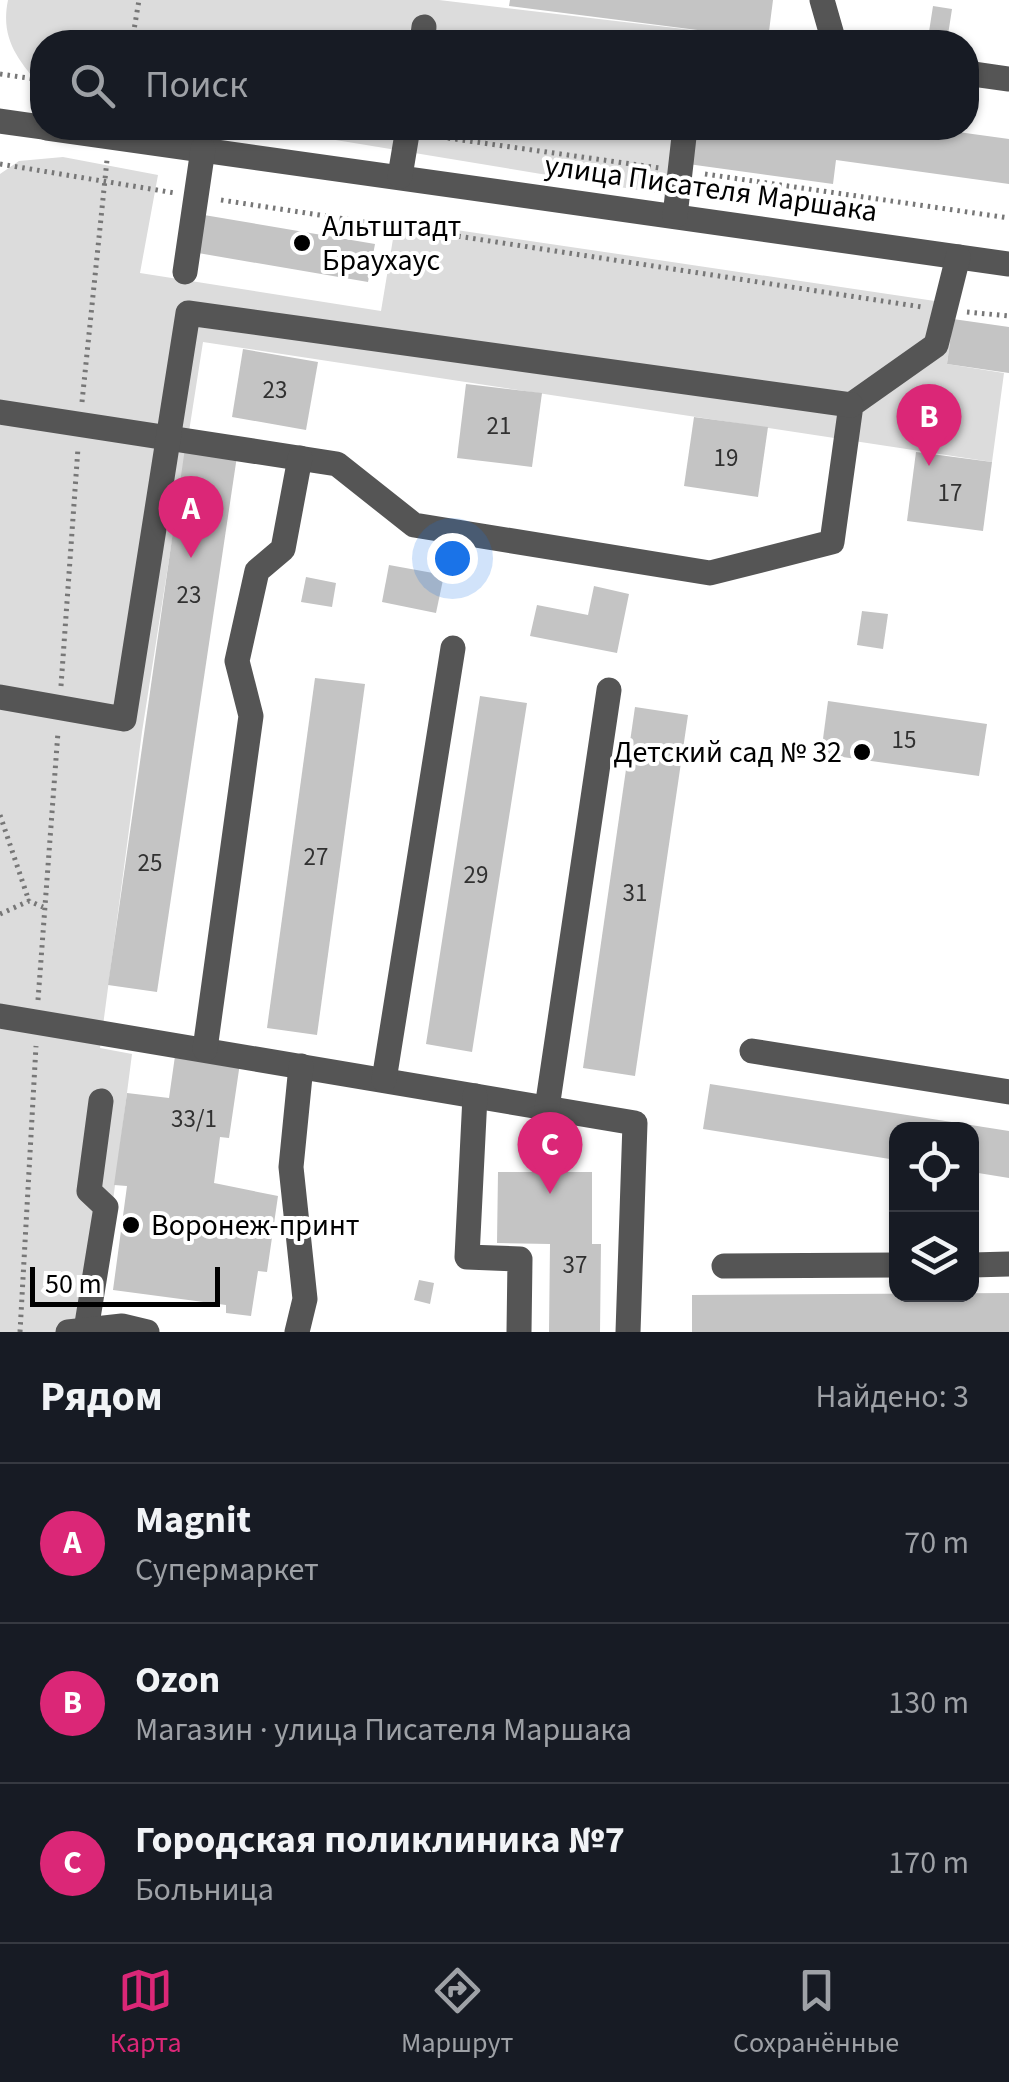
<!DOCTYPE html>
<html lang="ru">
<meta charset="utf-8">
<style>
body{margin:0;font-family:"Source Sans 3",sans-serif;background:#20242c;color:#f1f3f6}
.controls{position:absolute;right:30px;bottom:30px;display:grid;overflow:hidden;border-radius:20px;box-shadow:0 2px 8px #0004}
.controls button{width:90px;height:90px;display:grid;place-items:center;padding:0;border:0;border-bottom:2px solid #363941;background:#171b24;color:#f1f3f6;font:50px sans-serif}
.scale{position:absolute;left:30px;bottom:25px;width:190px;box-sizing:border-box;padding-left:10px;border:5px solid #000;border-top:0;font-size:28px;line-height:35px;white-space:nowrap;color:#000;-webkit-text-stroke:8px #fff;paint-order:stroke}
.you{position:absolute;left:452px;top:558px;width:35px;height:35px;margin:-25px;border:8px solid #fff;border-radius:50%;background:#1a73e8;box-shadow:0 0 0 15px #1a73e833}
.badge{display:grid;place-items:center;width:65px;height:65px;border-radius:50%;background:#db2777;color:#fff;font-size:32px;font-weight:700}
.pin{position:absolute;translate:-50% -82px;filter:drop-shadow(0 2px 5px #0008)}
.pin::after{content:'';position:absolute;top:52px;width:35px;height:30px;background:inherit;clip-path:polygon(0 0,100% 0,50% 100%)}
.list{margin:0;padding:0;list-style:none}
h2{display:flex;justify-content:space-between;align-items:center;height:130px;margin:0;padding:0 40px;font-size:42px}
h2 small{font-size:32px;font-weight:400;color:#9ea1a6}
.list li{display:grid;grid-template-columns:65px 1fr auto;gap:30px;align-items:center;box-sizing:border-box;height:160px;padding:0 40px;border-top:2px solid #363941}
.list b{display:block;font-size:38px;white-space:nowrap}
.list p{margin:0;font-size:32px;white-space:nowrap;color:#9ea1a6}
.list em{font-size:32px;font-style:normal;color:#9ea1a6}
.icon{flex:none;width:55px;height:55px;fill:none;stroke:currentColor;stroke-width:2;stroke-linecap:round;stroke-linejoin:round}
.map{position:relative;flex:none;width:1009px;height:1332px;overflow:hidden}
.search{position:absolute;background:#171b24;box-shadow:0 2px 8px #0004;left:30px;right:30px;top:30px;height:110px;display:flex;align-items:center;gap:25px;box-sizing:border-box;padding:0 35px;border-radius:40px;color:#9ea1a6;font-size:38px}
.sheet{height:610px;background:#171b24}
nav{display:flex;justify-content:space-around;align-items:center;box-sizing:border-box;height:140px;border-top:2px solid #363941;background:#171b24;font-size:28px;color:#9ea1a6}
nav a{display:grid;justify-items:center;gap:5px}
nav .on{color:#db2777}
.map>svg:first-child{display:block}
.green{fill:#dcdcdc}
.building{fill:#c4c4c4}
.lines{fill:none;stroke-linecap:round;stroke-linejoin:round}
.path{stroke:#777;stroke-width:5;stroke-dasharray:2.5 5;stroke-linecap:butt}
.minor{stroke:#555;stroke-width:25}
.poi-dot{fill:#000;stroke:#fff;stroke-width:4}
.labels{text-anchor:middle;stroke-width:8;stroke-linejoin:round;paint-order:stroke}
.number-label{font-size:25px;fill:#313131}
.street-label{font-size:30px;fill:#000;stroke:#fff}
.poi-label{font-size:30px;fill:#000;stroke:#fff;text-anchor:start}
</style>
<div class="map">
<svg width="1009" height="1332" viewBox="0 0 1009 1332">
<rect width="100%" height="100%" fill="#fff"/>
<g class="green">
<path d="M8,0H439L768,39L42,42V88C18,60 0,39 8,0Z"/>
<path d="M263,128H683L674,196Z"/>
<path d="M63,157L158,175L140,273L381,311L396,221L955,304L947,364L1004,373L992,462L203,342L142,732L100,1048L132,1054L96,1332H0V174L19,161Z"/>
</g>
<g class="building">
<path d="M510,0H773L768,39L509,6Z"/>
<path d="M933,6L952,9L947,41L928,38Z"/>
<path d="M694,128H929L1009,139V184L836,160L833,184L688,164Z"/>
<path d="M204,215L375,244L368,282L198,253Z"/>
<path d="M953,319L1009,327V373L947,364Z"/>
<path d="M243,349L318,362L306,430L232,417Z"/>
<path d="M466,384L542,393L532,467L457,458Z"/>
<path d="M694,417L768,427L758,497L684,486Z"/>
<path d="M185,448L237,456L157,992L108,985Z"/>
<path d="M916,452L992,462L983,531L907,521Z"/>
<path d="M389,565L444,575L436,613L382,602Z"/>
<path d="M306,577L336,583L332,607L301,602Z"/>
<path d="M594,586L629,594L617,653L530,636L537,605L588,615Z"/>
<path d="M862,611L888,614L883,649L857,645Z"/>
<path d="M315,678L365,684L317,1035L267,1028Z"/>
<path d="M480,696L527,703L472,1052L426,1044Z"/>
<path d="M828,701L987,724L979,776L821,754Z"/>
<path d="M635,707L688,715L635,1076L583,1068Z"/>
<path d="M176,1049L240,1063L229,1138L220,1137L214,1183L278,1196L267,1272L258,1271L251,1316L226,1313V1305L113,1290L127,1186L114,1185L127,1093L169,1098Z"/>
<path d="M710,1084L1009,1131V1178L972,1172V1130H896V1160L703,1129Z"/>
<path d="M498,1172H592V1244H601L600,1332H549L550,1244L497,1243Z"/>
<path d="M419,1280L434,1283L430,1304L414,1300Z"/>
<path d="M1009,1293V1332H692V1295Z"/>
</g>
<g class="lines">
<g class="path">
<path d="M132,42L139,0"/>
<path d="M0,74L42,80"/>
<path d="M433,136L660,168"/>
<path d="M0,164L175,193"/>
<path d="M705,174L1009,218"/>
<path d="M221,200L922,307"/>
<path d="M967,312L1009,316"/>
<path d="M82,402L107,160"/>
<path d="M61,686L78,448"/>
<path d="M0,815L29,901"/>
<path d="M0,914L29,901L43,907"/>
<path d="M38,1000L58,732"/>
<path d="M20,1332L36,1046"/>
</g>
<g class="minor">
<path d="M822,0L834,42"/>
<path d="M422,42L424,27"/>
<path d="M966,73L1009,79"/>
<path d="M0,121L42,127"/>
<path d="M47,128L1009,264"/>
<path d="M400,176L408,128"/>
<path d="M675,216L685,128"/>
<path d="M185,272L203,149"/>
<path d="M0,412L337,464L414,525L710,573L832,542L851,405L936,345L958,257"/>
<path d="M0,697L124,719L188,313L851,405"/>
<path d="M0,1016L635,1123L628,1332"/>
<path d="M205,1049L251,716L237,661L257,571L283,549L300,458"/>
<path d="M752,1051L1009,1092"/>
<path d="M384,1080L453,648"/>
<path d="M475,1096L467,1257L520,1259L519,1332"/>
<path d="M547,1108L609,690"/>
<path d="M972,1265L1009,1264"/>
<path d="M724,1266L896,1265"/>
<path d="M86,1330L106,1207L89,1191L101,1101"/>
<path d="M68,1332L122,1326L147,1332"/>
<path d="M297,1332L305,1299L291,1167L301,1066"/>
</g>
</g>
<g class="poi-dot">
<circle cx="302" cy="243" r="10"/>
<circle cx="862" cy="752" r="10"/>
<circle cx="131" cy="1225" r="10"/>
</g>
<g class="labels">
<g class="number-label">
<text x="275" y="398">23</text>
<text x="499" y="434">21</text>
<text x="726" y="466">19</text>
<text x="950" y="501">17</text>
<text x="189" y="603">23</text>
<text x="904" y="748">15</text>
<text x="316" y="865">27</text>
<text x="150" y="871">25</text>
<text x="476" y="883">29</text>
<text x="635" y="901">31</text>
<text x="194" y="1127">33/1</text>
<text x="575" y="1273">37</text>
</g>
<g class="street-label">
<text transform="translate(711 188) rotate(8)" y="10">улица Писателя Маршака</text>
</g>
<g class="poi-label">
<text x="322" y="236">Альтштадт<tspan x="322" dy="34">Браухаус</tspan></text>
<text x="842" y="762" text-anchor="end">Детский сад № 32</text>
<text x="151" y="1235">Воронеж-принт</text>
</g>
</g>
</svg>
<div class="controls">
<button><svg class="icon" aria-label="locate" viewBox="0 0 24 24"><circle cx="12" cy="12" r="6"/><path d="M12 2v4M12 18v4M2 12h4M18 12h4"/></svg></button>
<button><svg class="icon" aria-label="layers" viewBox="0 0 24 24"><path d="M12 4l9 5-9 5-9-5zM3 14l9 5 9-5"/></svg></button>
</div>
<div class="scale">50 m</div>
<div class="you"></div>
<div class="pin badge" style="left:191px;top:558px">A</div>
<div class="pin badge" style="left:929px;top:466px">B</div>
<div class="pin badge" style="left:550px;top:1194px">C</div>
<div class="search"><svg class="icon" aria-label="search" viewBox="0 0 24 24"><circle cx="10" cy="10" r="6"/><path d="M15 15l6 6"/></svg>Поиск</div>
</div>
<section class="sheet">
<h2>Рядом<small>Найдено: 3</small></h2>
<ul class="list">
<li><span class="badge">A</span><div><b>Magnit</b><p>Супермаркет</p></div><em>70 m</em></li>
<li><span class="badge">B</span><div><b>Ozon</b><p>Магазин · улица Писателя Маршака</p></div><em>130 m</em></li>
<li><span class="badge">C</span><div><b>Городская поликлиника №7</b><p>Больница</p></div><em>170 m</em></li>
</ul>
</section>
<nav>
<a class="on"><svg class="icon" aria-label="map" viewBox="0 0 24 24"><path d="M3 6l6-2 6 2 6-2v14l-6 2-6-2-6 2zM9 4v14M15 6v14"/></svg>Карта</a>
<a><svg class="icon" aria-label="directions" viewBox="0 0 24 24"><path d="M12 3l9 9-9 9-9-9zM9 14v-3h6M13 9l2 2-2 2"/></svg>Маршрут</a>
<a><svg class="icon" aria-label="saved" viewBox="0 0 24 24"><path d="M7 4h10v16l-5-4-5 4z"/></svg>Сохранённые</a>
</nav>
